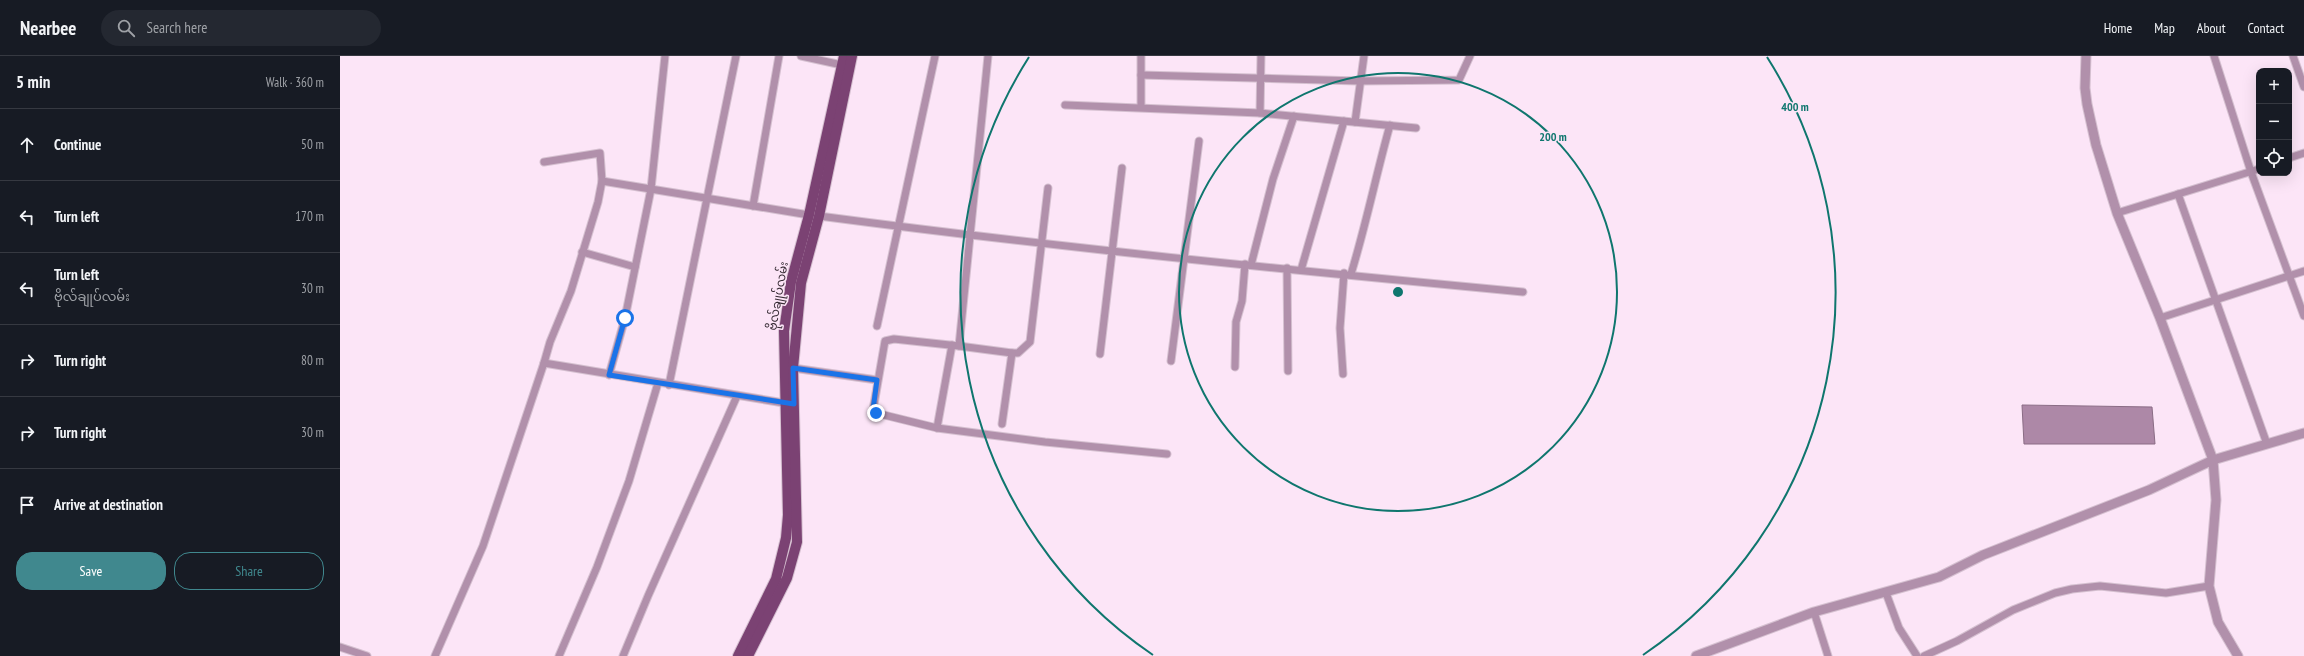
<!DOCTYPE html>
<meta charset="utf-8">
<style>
body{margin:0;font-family:"PT Sans Narrow","Noto Sans Myanmar",sans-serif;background:#242831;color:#f1f3f6}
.controls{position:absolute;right:12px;top:12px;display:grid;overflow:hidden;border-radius:8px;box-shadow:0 4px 16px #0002}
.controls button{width:36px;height:36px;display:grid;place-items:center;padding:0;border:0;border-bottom:1px solid #363941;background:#171b24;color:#f1f3f6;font:20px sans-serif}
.stop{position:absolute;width:12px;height:12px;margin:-9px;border:3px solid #1a73e8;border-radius:50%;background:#fff}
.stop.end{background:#1a73e8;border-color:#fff;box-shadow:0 1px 4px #0008}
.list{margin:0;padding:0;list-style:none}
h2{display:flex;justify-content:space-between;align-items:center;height:52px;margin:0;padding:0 16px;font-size:17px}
h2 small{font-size:13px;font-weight:400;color:#9ea1a6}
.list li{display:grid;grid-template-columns:26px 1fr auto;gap:12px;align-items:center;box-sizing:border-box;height:72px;padding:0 16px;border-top:1px solid #363941}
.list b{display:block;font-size:15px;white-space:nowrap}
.list p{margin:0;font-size:13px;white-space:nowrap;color:#9ea1a6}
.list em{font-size:13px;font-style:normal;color:#9ea1a6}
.actions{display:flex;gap:8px;padding:12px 16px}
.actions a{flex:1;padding:9px 0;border:1px solid #40888e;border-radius:16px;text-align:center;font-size:14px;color:#40888e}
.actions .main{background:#40888e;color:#fff}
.icon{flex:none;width:22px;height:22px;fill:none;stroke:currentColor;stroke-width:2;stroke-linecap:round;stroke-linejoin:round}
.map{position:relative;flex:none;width:1964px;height:600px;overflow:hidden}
header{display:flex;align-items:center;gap:24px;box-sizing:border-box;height:56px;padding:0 20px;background:#171b24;border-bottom:1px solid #363941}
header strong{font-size:19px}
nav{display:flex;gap:22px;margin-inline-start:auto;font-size:14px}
.search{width:280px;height:36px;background:#242831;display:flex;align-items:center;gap:10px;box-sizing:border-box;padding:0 14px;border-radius:22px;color:#9ea1a6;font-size:15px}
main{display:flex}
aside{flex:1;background:#171b24}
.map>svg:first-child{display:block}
.water{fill:#ad88a7;stroke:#8a6c85}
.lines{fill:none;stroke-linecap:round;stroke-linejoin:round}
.minor-casing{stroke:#d5c0d0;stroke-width:9}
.tertiary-casing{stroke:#d5c0d0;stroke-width:11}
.primary-casing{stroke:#d5c0d0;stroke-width:12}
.minor{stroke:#b190ab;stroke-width:7}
.tertiary{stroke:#b190ab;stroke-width:9}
.primary{stroke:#7b4273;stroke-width:10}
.route{stroke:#1a73e8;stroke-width:5}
.ring{fill:none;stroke:#0f766e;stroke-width:2}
.labels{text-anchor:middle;stroke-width:3;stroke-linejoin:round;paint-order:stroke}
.street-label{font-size:12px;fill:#372c35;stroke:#fce5f7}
.centre{fill:#0f766e;stroke:#fce5f7;stroke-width:2}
.ring-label{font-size:12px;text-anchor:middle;font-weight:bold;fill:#0f766e;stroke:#fce5f7;stroke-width:3;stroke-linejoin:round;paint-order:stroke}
</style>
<header>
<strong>Nearbee</strong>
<div class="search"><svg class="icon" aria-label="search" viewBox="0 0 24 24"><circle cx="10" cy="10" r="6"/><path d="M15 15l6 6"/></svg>Search here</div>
<nav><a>Home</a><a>Map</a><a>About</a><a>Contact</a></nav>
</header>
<main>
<aside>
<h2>5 min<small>Walk · 360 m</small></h2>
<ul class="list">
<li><svg class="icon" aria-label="ahead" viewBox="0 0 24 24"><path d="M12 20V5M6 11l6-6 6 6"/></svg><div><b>Continue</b></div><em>50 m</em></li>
<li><svg class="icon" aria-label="left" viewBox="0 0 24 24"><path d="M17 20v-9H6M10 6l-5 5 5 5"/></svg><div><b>Turn left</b></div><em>170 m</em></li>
<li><svg class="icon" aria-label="left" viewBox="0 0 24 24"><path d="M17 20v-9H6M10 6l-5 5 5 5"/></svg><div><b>Turn left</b><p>ဗိုလ်ချုပ်လမ်း</p></div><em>30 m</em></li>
<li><svg class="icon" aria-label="right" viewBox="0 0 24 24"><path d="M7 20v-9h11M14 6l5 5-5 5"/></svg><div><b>Turn right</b></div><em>80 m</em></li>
<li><svg class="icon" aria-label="right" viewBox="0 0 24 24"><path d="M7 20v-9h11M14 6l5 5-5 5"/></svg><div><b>Turn right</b></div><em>30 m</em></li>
<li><svg class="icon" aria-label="arrive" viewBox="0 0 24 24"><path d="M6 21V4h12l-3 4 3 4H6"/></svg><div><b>Arrive at destination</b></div></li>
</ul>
<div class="actions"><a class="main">Save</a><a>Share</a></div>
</aside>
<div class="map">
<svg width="1964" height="600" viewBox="0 0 1964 600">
<rect width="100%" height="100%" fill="#fce5f7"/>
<path class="water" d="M1682,349L1812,351L1815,388H1684Z"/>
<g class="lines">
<defs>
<g id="minor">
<path d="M461,0L502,9"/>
<path d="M648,0L619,290L554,283L545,285L533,354L536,357L597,372L705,386L827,398"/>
<path d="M1874,0L1911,116L1964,260"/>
<path d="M1953,0L1964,31"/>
<path d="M801,19L1019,25L1119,24L1130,0"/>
<path d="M725,49L920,57L1076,72"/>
<path d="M801,51V0"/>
<path d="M920,57L921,0"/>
<path d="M1015,66L1024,0"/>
<path d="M1949,102L1964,97"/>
<path d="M262,125L469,159"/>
<path d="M1838,138L1927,388"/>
<path d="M413,150L439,0"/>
<path d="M1777,157L1919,113"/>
<path d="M479,160C713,191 948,214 1183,236"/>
<path d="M242,196L295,211"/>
<path d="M911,209L933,123L954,60"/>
<path d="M947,212L948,315"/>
<path d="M961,214L1004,65"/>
<path d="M1011,218C1026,169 1036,119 1050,69"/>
<path d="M1820,262L1964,215"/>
<path d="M537,270L595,0"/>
<path d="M619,290L672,297H678L690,286L708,132"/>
<path d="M760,298L782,112"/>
<path d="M831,305L859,85"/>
<path d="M204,307L210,286L231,235L258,146L262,125L260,97L204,106"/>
<path d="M895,311L896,266L902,245L905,208"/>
<path d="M453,312L537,324"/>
<path d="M1003,318L1000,272L1004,217"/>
<path d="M269,319L285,262L311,133L325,0"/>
<path d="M329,329L396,0"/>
<path d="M662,368L672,297"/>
<path d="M597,372L612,289"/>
<path d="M1546,537L1559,572L1577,600"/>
<path d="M1474,556L1488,600"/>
<path d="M0,591L27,600"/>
<path d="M95,600L143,490L204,307L450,348"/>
<path d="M219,600L257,511L289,425L318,327"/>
<path d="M283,600L308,540L397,340"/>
<path d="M1584,600L1617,585L1673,554L1715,537L1732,533L1760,530L1826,537L1869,530"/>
</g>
<g id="tertiary">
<path d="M1746,0L1745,32L1747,48L1756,89L1777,157L1820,262L1873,404L1876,444L1869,530L1878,566L1898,600"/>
<path d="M1356,600L1474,556L1599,521L1643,499L1809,434L1873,404L1964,377"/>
</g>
<g id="primary">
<path d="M398,600L436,523L446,482L448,459L444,275L451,226L469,159L504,0"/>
<path d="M408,600L447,522L457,486L453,312L461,227L479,160L512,0"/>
</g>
</defs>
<use href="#minor" class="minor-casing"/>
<use href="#tertiary" class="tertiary-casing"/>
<use href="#primary" class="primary-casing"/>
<use href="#minor" class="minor"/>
<use href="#tertiary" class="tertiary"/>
<use href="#primary" class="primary"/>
</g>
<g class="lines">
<path class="route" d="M285,262L269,319L454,348L453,312L537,324L533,354L536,357"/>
</g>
<g class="ring">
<circle cx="1058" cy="236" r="219"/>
<path d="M813 599A438 438 0 0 1 689 1M1427 1A438 438 0 0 1 1303 599"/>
</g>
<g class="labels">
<g class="street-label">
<text transform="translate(438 240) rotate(-80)" y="4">ဗိုလ်ချုပ်လမ်း</text>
</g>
</g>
<circle cx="1058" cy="236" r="6" class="centre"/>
<g class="ring-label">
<text x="1455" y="55">400 m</text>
<text x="1213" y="85">200 m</text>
</g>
</svg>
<div class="controls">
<button>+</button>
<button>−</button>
<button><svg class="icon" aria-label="locate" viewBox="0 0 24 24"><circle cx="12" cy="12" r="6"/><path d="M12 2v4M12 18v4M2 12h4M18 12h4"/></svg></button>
</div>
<div class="stop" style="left:285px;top:262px"></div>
<div class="stop end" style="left:536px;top:357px"></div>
</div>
</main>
